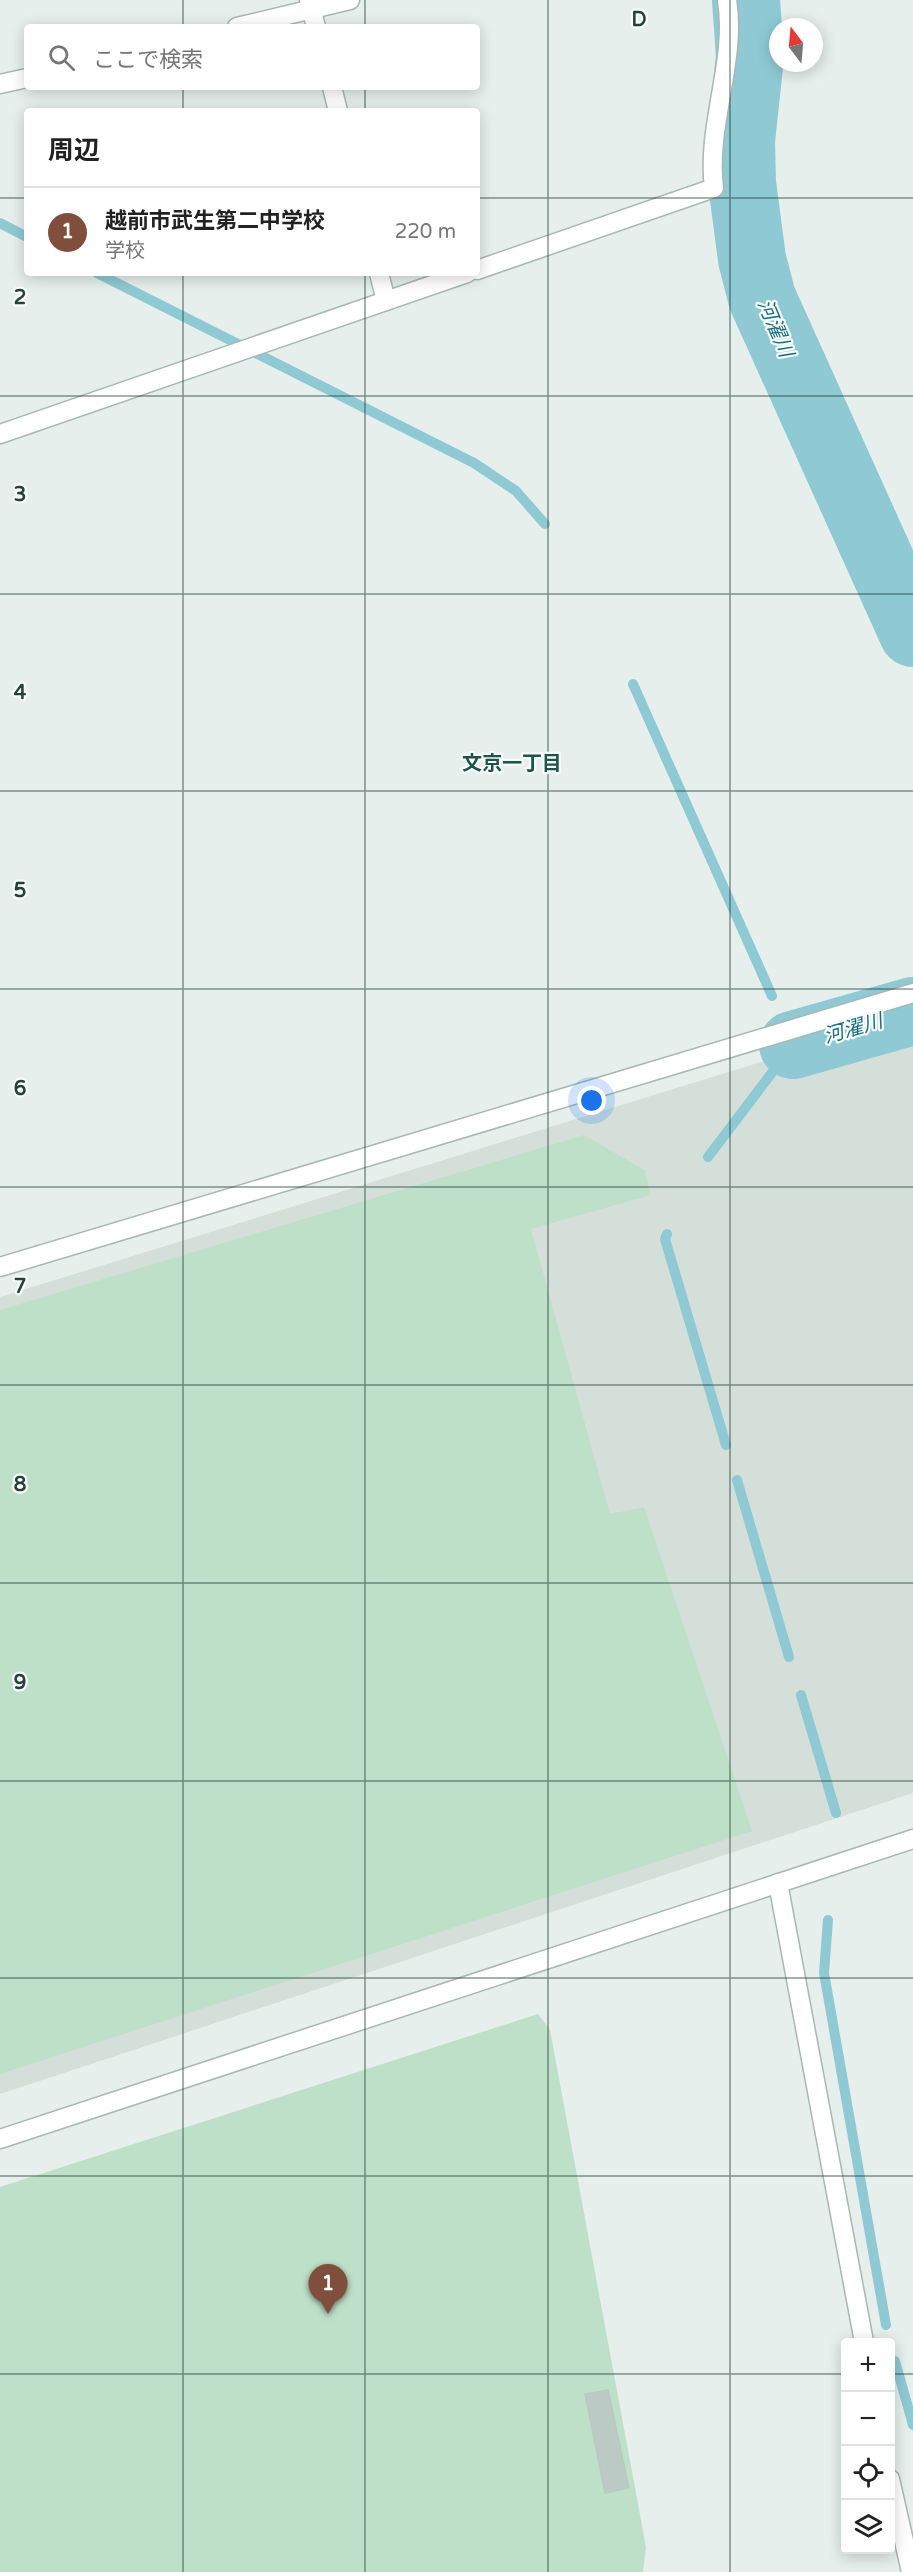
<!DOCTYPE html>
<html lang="ja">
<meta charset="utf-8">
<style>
body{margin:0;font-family:"Varela Round","Noto Sans JP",sans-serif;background:#f6f6f6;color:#222}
.controls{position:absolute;right:18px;bottom:18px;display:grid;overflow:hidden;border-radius:6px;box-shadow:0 3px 15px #0003}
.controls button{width:54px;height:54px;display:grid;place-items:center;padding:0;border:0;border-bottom:2px solid #e0e0e0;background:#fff;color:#222;font:30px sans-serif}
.compass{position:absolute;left:769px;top:18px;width:54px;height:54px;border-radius:50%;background:#fff;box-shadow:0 3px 15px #0003;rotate:344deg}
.you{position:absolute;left:592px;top:1101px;width:21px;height:21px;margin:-15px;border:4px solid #fff;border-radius:50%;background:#1a73e8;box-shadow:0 0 0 9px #1a73e833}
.badge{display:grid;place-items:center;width:39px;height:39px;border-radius:50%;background:#804e3d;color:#fff;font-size:20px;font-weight:700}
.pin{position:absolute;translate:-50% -50px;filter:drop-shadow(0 2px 3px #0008)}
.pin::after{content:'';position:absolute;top:32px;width:21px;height:18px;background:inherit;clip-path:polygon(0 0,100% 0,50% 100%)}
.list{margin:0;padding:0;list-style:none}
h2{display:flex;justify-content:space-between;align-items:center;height:78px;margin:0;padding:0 24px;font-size:26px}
h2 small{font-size:20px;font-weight:400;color:#767676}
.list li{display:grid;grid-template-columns:39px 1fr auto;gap:18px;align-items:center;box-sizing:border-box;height:90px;padding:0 24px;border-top:2px solid #e0e0e0}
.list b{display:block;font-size:22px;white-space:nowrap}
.list p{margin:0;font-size:20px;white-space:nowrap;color:#767676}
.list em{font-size:20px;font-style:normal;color:#767676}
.icon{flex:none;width:33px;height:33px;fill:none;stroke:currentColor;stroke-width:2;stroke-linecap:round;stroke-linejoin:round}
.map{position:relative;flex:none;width:913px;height:2572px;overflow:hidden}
.search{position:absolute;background:#fff;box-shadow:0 3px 15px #0003;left:24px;top:24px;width:456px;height:66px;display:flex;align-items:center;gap:15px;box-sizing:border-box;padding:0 21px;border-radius:6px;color:#767676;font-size:22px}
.panel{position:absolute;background:#fff;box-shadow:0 3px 15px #0003;left:24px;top:108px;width:456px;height:168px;border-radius:6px}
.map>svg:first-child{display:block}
.built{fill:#d4dfda}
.green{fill:#bfe0c8}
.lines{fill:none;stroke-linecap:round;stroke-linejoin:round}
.stream{stroke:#8ec9d4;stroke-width:10}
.river{stroke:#8ec9d4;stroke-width:68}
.building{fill:#bbcac4;stroke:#b8c9c2;stroke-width:1.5}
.minor-casing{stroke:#a8b8b2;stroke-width:21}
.tertiary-casing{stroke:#a8b8b2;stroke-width:21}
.minor{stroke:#fff;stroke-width:18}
.tertiary{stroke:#fff;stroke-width:18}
.grid{fill:none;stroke:#24423a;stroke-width:1.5;stroke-opacity:0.55}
.labels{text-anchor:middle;stroke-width:4.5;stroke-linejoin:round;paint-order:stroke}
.water-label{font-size:20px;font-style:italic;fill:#1c6f80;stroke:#f7fbf9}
.neighbourhood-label{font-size:20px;font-weight:bold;fill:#1f5548;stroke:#f7fbf9}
.grid-label{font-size:20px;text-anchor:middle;font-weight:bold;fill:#24423a;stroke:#f7fbf9;stroke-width:4.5;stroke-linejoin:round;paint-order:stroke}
</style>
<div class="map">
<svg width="913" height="2572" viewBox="0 0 913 2572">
<rect width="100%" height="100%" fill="#e6efeb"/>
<path class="built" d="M913,1015V1793L0,2094V1297Z"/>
<g class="green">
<path d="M584,1135L645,1170L651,1195L531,1229L610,1514L644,1507L752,1831L0,2074V1310Z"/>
<path d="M538,2014L550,2030L646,2547L643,2572H0V2187Z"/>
</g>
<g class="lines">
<g class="stream">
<path d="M0,223L27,237"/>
<path d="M97,273L474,463L516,491L545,524"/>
<path d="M633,684L772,996"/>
<path d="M708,1157L793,1045"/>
<path d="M667,1234L665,1239L726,1445"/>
<path d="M737,1480L789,1657"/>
<path d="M801,1695L836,1813"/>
<path d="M828,1920L824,1973L886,2325"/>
<path d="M895,2361L913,2425"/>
</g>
<g class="river">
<path d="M746,0L750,57L741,141L742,183L752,259L762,298L913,633"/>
<path d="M793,1045L913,1011"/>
</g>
</g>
<path class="building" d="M608,2390L629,2488L605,2493L585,2394Z"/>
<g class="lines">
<defs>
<g id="minor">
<path d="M309,0L316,27"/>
<path d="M237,27L350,0"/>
<path d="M0,84L27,78"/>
<path d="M332,87L338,111"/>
<path d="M477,270L714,188C706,125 737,61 727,0"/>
<path d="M379,273L386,301"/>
<path d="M0,434L467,273"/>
<path d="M0,1267L913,993"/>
<path d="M778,1883L864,2342"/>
<path d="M890,2479L911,2572"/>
</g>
<path id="tertiary" d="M0,2139L913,1839"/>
</defs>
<use href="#minor" class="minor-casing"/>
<use href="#tertiary" class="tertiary-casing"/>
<use href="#minor" class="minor"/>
<use href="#tertiary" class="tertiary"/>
</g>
<path class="grid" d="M183,0V27M365,0V27M548,0V2572M730,0V2572M183,87V111M365,87V111M0,198H27M477,198H913M183,273V2572M365,273V2572M0,396H913M0,594H913M0,791H913M0,989H913M0,1187H913M0,1385H913M0,1583H913M0,1781H913M0,1978H913M0,2176H913M0,2374H846M890,2374H913"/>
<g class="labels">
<g class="water-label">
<text transform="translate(776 328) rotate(67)" y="7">河濯川</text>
<text transform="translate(853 1028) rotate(-16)" y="7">河濯川</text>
</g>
<g class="neighbourhood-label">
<text x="512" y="770">文京一丁目</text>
</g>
</g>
<g class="grid-label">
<text x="639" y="26">D</text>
<text x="20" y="304">2</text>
<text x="20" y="501">3</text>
<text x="20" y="699">4</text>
<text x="20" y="897">5</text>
<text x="20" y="1095">6</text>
<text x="20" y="1293">7</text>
<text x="20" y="1491">8</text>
<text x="20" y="1689">9</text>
</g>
</svg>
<div class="controls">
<button>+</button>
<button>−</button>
<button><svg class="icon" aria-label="locate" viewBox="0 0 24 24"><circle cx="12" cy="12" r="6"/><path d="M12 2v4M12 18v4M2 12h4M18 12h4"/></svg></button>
<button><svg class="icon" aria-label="layers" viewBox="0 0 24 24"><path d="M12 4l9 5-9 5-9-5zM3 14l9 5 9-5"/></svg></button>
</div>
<svg class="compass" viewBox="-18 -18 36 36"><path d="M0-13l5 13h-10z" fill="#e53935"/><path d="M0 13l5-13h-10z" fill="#767676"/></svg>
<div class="you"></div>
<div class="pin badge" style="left:328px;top:2314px">1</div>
<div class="search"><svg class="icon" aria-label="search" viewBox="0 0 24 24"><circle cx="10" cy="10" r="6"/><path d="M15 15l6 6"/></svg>ここで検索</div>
<section class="panel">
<h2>周辺<small></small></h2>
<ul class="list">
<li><span class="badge">1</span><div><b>越前市武生第二中学校</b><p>学校</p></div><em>220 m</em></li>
</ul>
</section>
</div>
